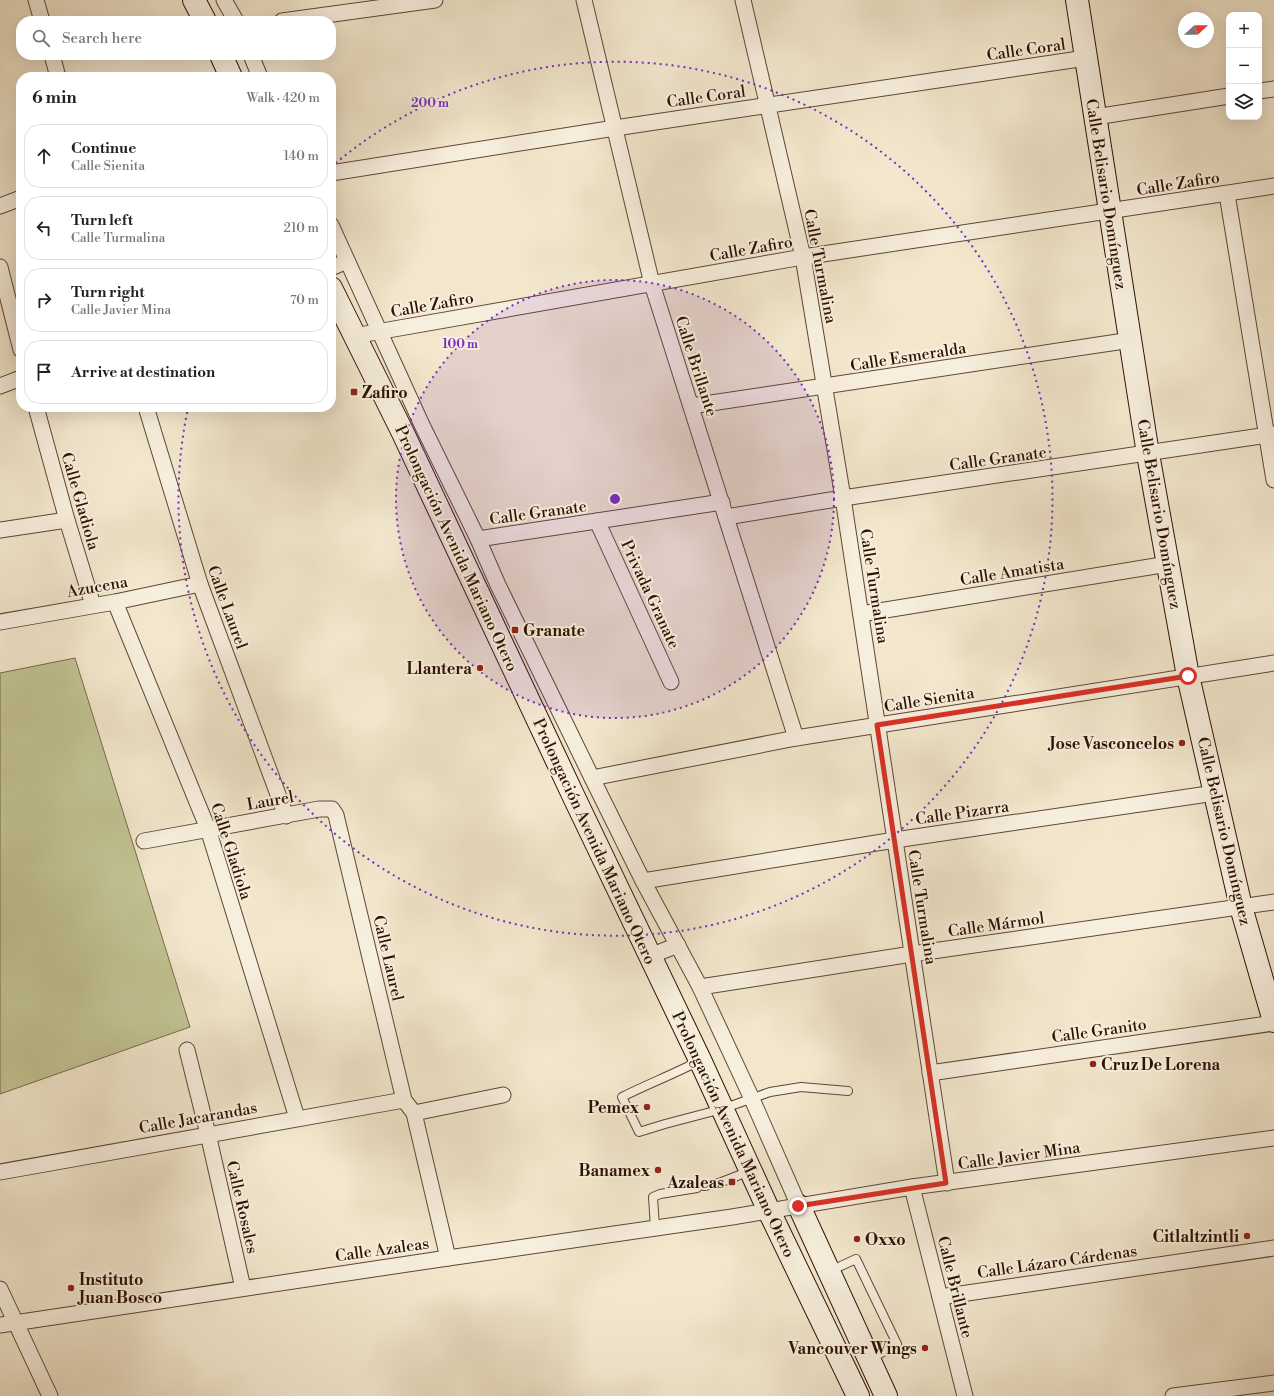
<!DOCTYPE html>
<meta charset="utf-8">
<style>
body{margin:0;font-family:"Libre Bodoni",serif;background:#f2f2f2;color:#222}
.controls{position:absolute;right:12px;top:12px;display:grid;overflow:hidden;border-radius:8px;box-shadow:0 4px 16px #0002}
.controls button{width:36px;height:36px;display:grid;place-items:center;padding:0;border:0;border-bottom:1px solid #e0e0e0;background:#fff;color:#222;font:20px sans-serif}
.compass{position:absolute;left:1178px;top:12px;width:36px;height:36px;border-radius:50%;background:#fff;box-shadow:0 4px 16px #0002;rotate:69deg}
.stop{position:absolute;width:12px;height:12px;margin:-9px;border:3px solid #d93025;border-radius:50%;background:#fff}
.stop.end{background:#d93025;border-color:#fff;box-shadow:0 1px 4px #0008}
.list{margin:0;padding:0;list-style:none}
h2{display:flex;justify-content:space-between;align-items:center;height:52px;margin:0;padding:0 16px;font-size:17px}
h2 small{font-size:13px;font-weight:400;color:#767676}
.list li{display:grid;grid-template-columns:26px 1fr auto;gap:12px;align-items:center;box-sizing:border-box;height:64px;margin:0 8px 8px;padding:0 8px;border:1px solid #e0e0e0;border-radius:16px}
.list b{display:block;font-size:15px;white-space:nowrap}
.list p{margin:0;font-size:13px;white-space:nowrap;color:#767676}
.list em{font-size:13px;font-style:normal;color:#767676}
.icon{flex:none;width:22px;height:22px;fill:none;stroke:currentColor;stroke-width:2;stroke-linecap:round;stroke-linejoin:round}
.map{position:relative;flex:none;width:1274px;height:1396px;overflow:hidden}
.search{position:absolute;background:#fff;box-shadow:0 4px 16px #0002;left:16px;top:16px;width:320px;height:44px;display:flex;align-items:center;gap:10px;box-sizing:border-box;padding:0 14px;border-radius:16px;color:#767676;font-size:15px}
.panel{position:absolute;background:#fff;box-shadow:0 4px 16px #0002;left:16px;top:72px;width:320px;height:340px;border-radius:16px}
.map>svg:first-child{display:block}
.green{fill:#c2c393;stroke:#786a4a}
.lines{fill:none;stroke-linecap:round;stroke-linejoin:round}
.lane-casing{stroke:#604633;stroke-width:10}
.street-casing{stroke:#604633;stroke-width:17}
.secondary-casing{stroke:#2f1000;stroke-width:24}
.lane{stroke:#f7efde;stroke-width:8}
.street{stroke:#f7efde;stroke-width:15}
.secondary{stroke:#f7efde;stroke-width:22}
.route{stroke:#d93025;stroke-width:5}
.ring{fill:none;stroke:#7b2cbf;stroke-width:2;stroke-dasharray:2 4}
.poi-dot{fill:#8f2418;stroke:#f7efde;stroke-width:1.5}
.labels{text-anchor:middle;stroke-width:4;stroke-linejoin:round;paint-order:stroke}
.street-label{font-size:16px;fill:#2f1000;stroke:#f7efde}
.poi-label{font-size:16px;font-weight:bold;fill:#2f1000;stroke:#f7efde;text-anchor:end}
.centre{fill:#7b2cbf;stroke:#f7efde;stroke-width:2}
.ring-label{font-size:12px;text-anchor:middle;font-weight:bold;fill:#7b2cbf;stroke:#f7efde;stroke-width:4;stroke-linejoin:round;paint-order:stroke}
</style>
<div class="map">
<svg width="1274" height="1396" viewBox="0 0 1274 1396">
<rect width="100%" height="100%" fill="#f2e7cd"/>
<filter id="stains"><feTurbulence type="fractalNoise" baseFrequency=".005" numOctaves="4"/><feColorMatrix values="0 0 0 0 .2 0 0 0 0 .09 0 0 0 0 .02 0 0 0 .5 -.17"/></filter>
<radialGradient id="worn" r=".72"><stop offset=".6" stop-color="#630" stop-opacity="0"/><stop offset="1" stop-color="#630" stop-opacity=".3"/></radialGradient>
<path class="green" d="M75,658L190,1027L0,1094V673Z"/>
<g class="lines">
<defs>
<g id="lane">
<path d="M699,1061C674,1074 648,1084 622,1097L639,1132L665,1124L722,1109L770,1092L801,1087L848,1091"/>
<path d="M704,1186L719,1183L750,1171"/>
<path d="M655,1228L653,1197L660,1194L697,1188"/>
<path d="M830,1271L856,1259L897,1344L869,1360"/>
</g>
<g id="street">
<path d="M36,0L42,21"/>
<path d="M224,0L236,21"/>
<path d="M584,0L652,284L796,738"/>
<path d="M743,0L803,257L843,498L947,1183"/>
<path d="M282,21L435,0"/>
<path d="M52,55L58,77"/>
<path d="M251,55L260,77"/>
<path d="M1259,91L1274,89"/>
<path d="M1095,117L1229,96"/>
<path d="M331,173L615,128L1086,58"/>
<path d="M1227,194L1274,480"/>
<path d="M0,206L21,198"/>
<path d="M331,225L422,425L478,539L498,585L592,778L643,881L700,987L752,1099L799,1206"/>
<path d="M0,267L21,350"/>
<path d="M331,268L347,261"/>
<path d="M354,336L803,257L1274,186"/>
<path d="M0,386L21,378"/>
<path d="M691,406L1131,340"/>
<path d="M36,407L67,520L93,605"/>
<path d="M146,407L200,584L286,816"/>
<path d="M726,517L843,498L1274,434"/>
<path d="M597,521L671,682"/>
<path d="M0,530L67,520"/>
<path d="M478,539L722,502"/>
<path d="M115,602L208,829L297,1118"/>
<path d="M861,614L1168,564"/>
<path d="M0,622L115,602L200,584"/>
<path d="M592,778L796,738L1274,663"/>
<path d="M144,841L319,809H332L336,815L404,1100L414,1113L448,1258"/>
<path d="M643,881L895,840L1215,793"/>
<path d="M650,956L678,945"/>
<path d="M700,987L912,954L1274,902"/>
<path d="M187,1050L208,1134L243,1288"/>
<path d="M930,1073L1274,1023"/>
<path d="M414,1113L503,1095"/>
<path d="M0,1172L404,1100"/>
<path d="M912,1187L965,1396"/>
<path d="M0,1289L50,1396"/>
<path d="M940,1297L1274,1248"/>
<path d="M0,1325L448,1258L732,1217L912,1187L1274,1138"/>
<path d="M1173,1396L1274,1383"/>
</g>
<g id="secondary">
<path d="M194,0L205,21"/>
<path d="M1077,0L1148,454L1188,676L1241,907L1274,1021"/>
<path d="M221,55L231,77"/>
<path d="M331,288L403,433L573,795L700,1060L769,1211L858,1396"/>
<path d="M799,1206L886,1396"/>
</g>
</defs>
<use href="#lane" class="lane-casing"/>
<use href="#street" class="street-casing"/>
<use href="#secondary" class="secondary-casing"/>
<use href="#lane" class="lane"/>
<use href="#street" class="street"/>
<use href="#secondary" class="secondary"/>
</g>
<g class="lines">
<path class="route" d="M798,1206L946,1183L877,725L1188,676"/>
</g>
<circle cx="615" cy="499" r="219" fill="#7b2cbf" fill-opacity=".12"/>
<g class="ring">
<circle cx="615" cy="499" r="219"/>
<path d="M331 167A437 437 0 1 1 188 408"/>
</g>
<g class="poi-dot">
<rect x="350" y="388" width="8" height="8" rx="2"/>
<rect x="511" y="626" width="8" height="8" rx="2"/>
<circle cx="480" cy="668" r="4"/>
<circle cx="1182" cy="743" r="4"/>
<circle cx="1093" cy="1064" r="4"/>
<circle cx="647" cy="1107" r="4"/>
<circle cx="658" cy="1170" r="4"/>
<rect x="728" y="1178" width="8" height="8" rx="2"/>
<circle cx="1247" cy="1236" r="4"/>
<circle cx="857" cy="1239" r="4"/>
<circle cx="71" cy="1288" r="4"/>
<circle cx="925" cy="1348" r="4"/>
</g>
<g class="labels">
<g class="street-label">
<text transform="translate(1026 49) rotate(-8)" y="6">Calle Coral</text>
<text transform="translate(706 96) rotate(-8)" y="6">Calle Coral</text>
<text transform="translate(1178 183) rotate(-9)" y="6">Calle Zafiro</text>
<text transform="translate(1107 194) rotate(81)" y="6">Calle Belisario Domínguez</text>
<text transform="translate(751 248) rotate(-10)" y="6">Calle Zafiro</text>
<text transform="translate(821 266) rotate(79)" y="6">Calle Turmalina</text>
<text transform="translate(432 304) rotate(-10)" y="6">Calle Zafiro</text>
<text transform="translate(908 356) rotate(-9)" y="6">Calle Esmeralda</text>
<text transform="translate(697 366) rotate(72)" y="6">Calle Brillante</text>
<text transform="translate(998 458) rotate(-8)" y="6">Calle Granate</text>
<text transform="translate(81 501) rotate(74)" y="6">Calle Gladiola</text>
<text transform="translate(538 512) rotate(-8)" y="6">Calle Granate</text>
<text transform="translate(1160 514) rotate(80)" y="6">Calle Belisario Domínguez</text>
<text transform="translate(457 548) rotate(65)" y="6">Prolongación Avenida Mariano Otero</text>
<text transform="translate(1012 571) rotate(-9)" y="6">Calle Amatista</text>
<text transform="translate(97 586) rotate(-10)" y="6">Azucena</text>
<text transform="translate(875 586) rotate(81)" y="6">Calle Turmalina</text>
<text transform="translate(651 594) rotate(65)" y="6">Privada Granate</text>
<text transform="translate(228 607) rotate(70)" y="6">Calle Laurel</text>
<text transform="translate(929 699) rotate(-9)" y="6">Calle Sienita</text>
<text transform="translate(270 800) rotate(-10)" y="6">Laurel</text>
<text transform="translate(962 812) rotate(-8)" y="6">Calle Pizarra</text>
<text transform="translate(1225 831) rotate(77)" y="6">Calle Belisario Domínguez</text>
<text transform="translate(595 841) rotate(65)" y="6">Prolongación Avenida Mariano Otero</text>
<text transform="translate(232 851) rotate(72)" y="6">Calle Gladiola</text>
<text transform="translate(923 907) rotate(81)" y="6">Calle Turmalina</text>
<text transform="translate(996 924) rotate(-8)" y="6">Calle Mármol</text>
<text transform="translate(389 958) rotate(77)" y="6">Calle Laurel</text>
<text transform="translate(1099 1030) rotate(-8)" y="6">Calle Granito</text>
<text transform="translate(198 1117) rotate(-10)" y="6">Calle Jacarandas</text>
<text transform="translate(734 1134) rotate(65)" y="6">Prolongación Avenida Mariano Otero</text>
<text transform="translate(1019 1155) rotate(-8)" y="6">Calle Javier Mina</text>
<text transform="translate(243 1207) rotate(77)" y="6">Calle Rosales</text>
<text transform="translate(382 1249) rotate(-8)" y="6">Calle Azaleas</text>
<text transform="translate(1057 1261) rotate(-8)" y="6">Calle Lázaro Cárdenas</text>
<text transform="translate(956 1287) rotate(76)" y="6">Calle Brillante</text>
</g>
<g class="poi-label">
<text x="362" y="398" text-anchor="start">Zafiro</text>
<text x="523" y="636" text-anchor="start">Granate</text>
<text x="472" y="674">Llantera</text>
<text x="1174" y="749">Jose Vasconcelos</text>
<text x="1101" y="1070" text-anchor="start">Cruz De Lorena</text>
<text x="639" y="1113">Pemex</text>
<text x="650" y="1176">Banamex</text>
<text x="724" y="1188">Azaleas</text>
<text x="1239" y="1242">Citlaltzintli</text>
<text x="865" y="1245" text-anchor="start">Oxxo</text>
<text x="79" y="1285" text-anchor="start">Instituto<tspan x="79" dy="18">Juan Bosco</tspan></text>
<text x="917" y="1354">Vancouver Wings</text>
</g>
</g>
<circle cx="615" cy="499" r="6" class="centre"/>
<g class="ring-label">
<text x="430" y="107">200 m</text>
<text x="460" y="348">100 m</text>
</g>
<rect width="100%" height="100%" filter="url(#stains)"/>
<rect width="100%" height="100%" fill="url(#worn)"/>
</svg>
<div class="controls">
<button>+</button>
<button>−</button>
<button><svg class="icon" aria-label="layers" viewBox="0 0 24 24"><path d="M12 4l9 5-9 5-9-5zM3 14l9 5 9-5"/></svg></button>
</div>
<svg class="compass" viewBox="-18 -18 36 36"><path d="M0-13l5 13h-10z" fill="#e53935"/><path d="M0 13l5-13h-10z" fill="#767676"/></svg>
<div class="stop" style="left:1188px;top:676px"></div>
<div class="stop end" style="left:798px;top:1206px"></div>
<div class="search"><svg class="icon" aria-label="search" viewBox="0 0 24 24"><circle cx="10" cy="10" r="6"/><path d="M15 15l6 6"/></svg>Search here</div>
<section class="panel">
<h2>6 min<small>Walk · 420 m</small></h2>
<ul class="list">
<li><svg class="icon" aria-label="ahead" viewBox="0 0 24 24"><path d="M12 20V5M6 11l6-6 6 6"/></svg><div><b>Continue</b><p>Calle Sienita</p></div><em>140 m</em></li>
<li><svg class="icon" aria-label="left" viewBox="0 0 24 24"><path d="M17 20v-9H6M10 6l-5 5 5 5"/></svg><div><b>Turn left</b><p>Calle Turmalina</p></div><em>210 m</em></li>
<li><svg class="icon" aria-label="right" viewBox="0 0 24 24"><path d="M7 20v-9h11M14 6l5 5-5 5"/></svg><div><b>Turn right</b><p>Calle Javier Mina</p></div><em>70 m</em></li>
<li><svg class="icon" aria-label="arrive" viewBox="0 0 24 24"><path d="M6 21V4h12l-3 4 3 4H6"/></svg><div><b>Arrive at destination</b></div></li>
</ul>
</section>
</div>
